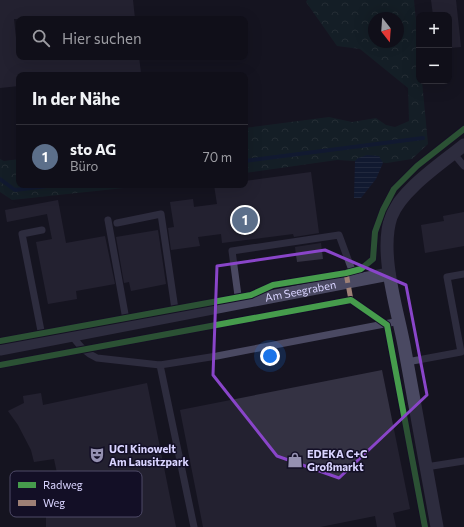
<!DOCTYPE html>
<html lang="de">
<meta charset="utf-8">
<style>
body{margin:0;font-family:Commissioner,sans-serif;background:#191822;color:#f1f3f6}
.controls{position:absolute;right:12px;top:12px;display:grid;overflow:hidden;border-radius:8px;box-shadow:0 4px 16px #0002}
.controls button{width:36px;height:36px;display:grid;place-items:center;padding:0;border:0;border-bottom:1px solid #302f38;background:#100f19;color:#f1f3f6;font:20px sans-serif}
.compass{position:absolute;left:368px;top:12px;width:36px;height:36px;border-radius:50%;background:#100f19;box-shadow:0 4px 16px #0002;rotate:163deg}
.you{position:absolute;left:270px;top:356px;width:14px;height:14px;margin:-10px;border:3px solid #fff;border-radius:50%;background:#1a73e8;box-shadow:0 0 0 6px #1a73e833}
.badge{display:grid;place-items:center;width:26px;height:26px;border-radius:50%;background:#9591b1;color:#fff;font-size:13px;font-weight:700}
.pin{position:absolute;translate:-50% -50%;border:2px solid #fff;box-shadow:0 1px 4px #0006}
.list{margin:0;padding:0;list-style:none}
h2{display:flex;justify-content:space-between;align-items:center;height:52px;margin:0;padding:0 16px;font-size:17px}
h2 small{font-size:13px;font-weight:400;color:#9c9ca2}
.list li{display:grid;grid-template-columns:26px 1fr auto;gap:12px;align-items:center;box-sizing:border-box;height:64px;padding:0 16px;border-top:1px solid #302f38}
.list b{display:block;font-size:15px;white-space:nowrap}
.list p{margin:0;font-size:13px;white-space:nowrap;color:#9c9ca2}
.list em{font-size:13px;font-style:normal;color:#9c9ca2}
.icon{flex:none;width:22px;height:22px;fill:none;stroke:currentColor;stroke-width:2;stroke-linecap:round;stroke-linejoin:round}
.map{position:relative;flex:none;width:464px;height:527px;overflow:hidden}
.search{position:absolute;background:#100f19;box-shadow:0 4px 16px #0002;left:16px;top:16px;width:232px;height:44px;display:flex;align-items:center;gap:10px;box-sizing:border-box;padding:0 14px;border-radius:8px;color:#9c9ca2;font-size:15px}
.panel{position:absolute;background:#100f19;box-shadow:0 4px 16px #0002;left:16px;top:72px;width:232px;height:116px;border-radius:8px}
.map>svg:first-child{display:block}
.forest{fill:url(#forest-crowns);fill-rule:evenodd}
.water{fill:url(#water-rules)}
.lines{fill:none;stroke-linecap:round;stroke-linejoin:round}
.stream{stroke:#0d2144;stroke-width:4}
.building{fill:#343243}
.service{stroke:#4a4962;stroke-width:7}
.minor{stroke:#4a4962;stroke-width:13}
.quiet{stroke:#9e8076;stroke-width:5;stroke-dasharray:10 5;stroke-linecap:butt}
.cycleway-casing{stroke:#130f26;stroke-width:8}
.cycleway{stroke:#469c4c;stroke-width:6}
.marked{fill:none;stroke:#8945c9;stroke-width:3;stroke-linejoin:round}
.labels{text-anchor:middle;stroke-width:3;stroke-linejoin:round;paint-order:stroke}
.street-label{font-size:11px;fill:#d9d4ff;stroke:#130f26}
.poi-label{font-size:11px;font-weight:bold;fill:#d9d4ff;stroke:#130f26;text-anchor:start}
.key{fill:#130f26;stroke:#4e4a67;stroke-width:1}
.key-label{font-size:11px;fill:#d9d4ff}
</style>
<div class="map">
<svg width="464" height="527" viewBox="0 0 464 527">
<defs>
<pattern id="forest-crowns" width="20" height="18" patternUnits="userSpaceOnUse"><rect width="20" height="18" fill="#132c2d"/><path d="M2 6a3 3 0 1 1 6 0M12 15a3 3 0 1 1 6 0" fill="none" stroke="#354a4c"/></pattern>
<pattern id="water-rules" width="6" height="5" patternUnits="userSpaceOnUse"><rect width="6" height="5" fill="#0d2144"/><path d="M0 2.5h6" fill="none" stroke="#304060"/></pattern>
</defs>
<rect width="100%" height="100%" fill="#161421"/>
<g class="forest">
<path d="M307,0H414L419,51V81H422L428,144L412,159L387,163L337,160L245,173V128L329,117L352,122L376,118L386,125L395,127L409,121L408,88L360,49L337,46L306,2ZM374,18H398V42H374Z"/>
<path d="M0,159L4,161L19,159V185H152L12,200L0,192Z"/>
</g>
<path class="water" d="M367,155L379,156L383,163L376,179L361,198H354L355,161L358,158Z"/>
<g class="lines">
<g class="stream">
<path d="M245,161L423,138"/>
<path d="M0,179L15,190L55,185"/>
</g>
</g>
<g class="building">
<path d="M0,0H133L135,19H14L18,57H139L141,73L125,75H19V86L0,88Z"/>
<path d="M431,0H456L461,47L449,48V15H433Z"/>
<path d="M311,172L319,233L294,237L293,234L222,243L221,234L198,237L200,246L171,250L168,228L174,227L170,202L193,199L194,207L217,204L214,185H245V181Z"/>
<path d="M58,200L66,243L105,236L115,284L76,291L77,299L48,304L36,242L52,239L47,214L7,222L5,210Z"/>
<path d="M464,212V246L425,253L421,225L444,221L443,216Z"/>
<path d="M158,230L166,284L131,291L129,282L124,283L116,237Z"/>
<path d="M321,243L323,259L297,262L295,247Z"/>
<path d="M382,370L410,509L393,513L396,527H377L375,516L320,527H203L180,410Z"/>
<path d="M147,383L176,527H46V505L63,501L54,459L34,462L31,450L18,425L8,411L24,403L23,396L41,393L43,405Z"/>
</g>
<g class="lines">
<g class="service">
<path d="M454,154L464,166"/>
<path d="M108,220L127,325"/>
<path d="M117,223L161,214L176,316"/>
<path d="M42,230L22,234L43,341"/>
<path d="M239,303L232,251L339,235L356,281"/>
<path d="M72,336C79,345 85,353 97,358L160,365L194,527"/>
<path d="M407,362L461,352L447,277L464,274"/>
<path d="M160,365L217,356L400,321"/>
<path d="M426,467L464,461"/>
</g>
<g class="minor">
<path id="s1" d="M0,349L389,274"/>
<path d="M437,527C426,466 415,406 404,345C397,308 379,253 391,217C401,190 442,163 464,145"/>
</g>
<path class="quiet" d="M346,273L351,300"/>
<defs>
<g id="cycleway">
<path d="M0,341L251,295L273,285L346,273L361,269L373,259L375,232L383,210L394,189L417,166L464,129"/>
<path d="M0,365L351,300L387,325L425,527"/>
</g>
</defs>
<use href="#cycleway" class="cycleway-casing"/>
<use href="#cycleway" class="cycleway"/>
</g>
<path d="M0 0H464V527H0ZM325,250L406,285L427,395L339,478L277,456L213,375L217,266Z" fill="#161421" fill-opacity=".55" fill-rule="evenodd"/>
<path class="marked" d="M325,250L406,285L427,395L339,478L277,456L213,375L217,266Z"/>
<defs>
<symbol id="theatre-bare" viewBox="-9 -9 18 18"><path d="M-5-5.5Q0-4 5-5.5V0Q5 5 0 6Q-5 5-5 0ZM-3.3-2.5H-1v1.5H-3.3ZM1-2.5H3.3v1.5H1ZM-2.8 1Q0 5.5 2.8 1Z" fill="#9591b1" stroke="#130f26" stroke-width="2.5" paint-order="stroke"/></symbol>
<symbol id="shop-bare" viewBox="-9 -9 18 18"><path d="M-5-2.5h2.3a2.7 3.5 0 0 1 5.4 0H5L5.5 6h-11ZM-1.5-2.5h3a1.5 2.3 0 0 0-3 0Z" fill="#9591b1" stroke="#130f26" stroke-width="2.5" paint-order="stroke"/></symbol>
</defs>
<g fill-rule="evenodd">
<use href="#theatre-bare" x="86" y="444" width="22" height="22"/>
<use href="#shop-bare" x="284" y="449" width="22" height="22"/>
</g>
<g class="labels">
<g class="street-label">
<text dy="4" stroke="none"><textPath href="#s1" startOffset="306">Am Seegraben</textPath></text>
</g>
<g class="poi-label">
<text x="109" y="453">UCI Kinowelt<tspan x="109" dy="13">Am Lausitzpark</tspan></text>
<text x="307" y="458">EDEKA C+C<tspan x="307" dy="13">Großmarkt</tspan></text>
</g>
</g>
<rect x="10" y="471" width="132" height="46" rx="6" class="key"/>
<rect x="18" y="482" width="18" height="6" fill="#469c4c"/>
<rect x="18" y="500" width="18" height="6" fill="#9e8076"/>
<g class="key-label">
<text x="43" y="489">Radweg</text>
<text x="43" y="507">Weg</text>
</g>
</svg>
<div class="controls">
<button>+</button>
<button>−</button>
</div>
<svg class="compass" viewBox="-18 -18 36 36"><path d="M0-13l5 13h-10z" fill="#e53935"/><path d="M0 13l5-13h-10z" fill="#9c9ca2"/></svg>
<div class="you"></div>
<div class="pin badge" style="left:245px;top:220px;background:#5c6f8a">1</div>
<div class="search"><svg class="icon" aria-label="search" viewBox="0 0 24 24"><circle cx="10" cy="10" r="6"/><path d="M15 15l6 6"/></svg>Hier suchen</div>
<section class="panel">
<h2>In der Nähe<small></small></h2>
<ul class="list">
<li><span class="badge" style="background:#5c6f8a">1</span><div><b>sto AG</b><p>Büro</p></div><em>70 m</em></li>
</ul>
</section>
</div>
